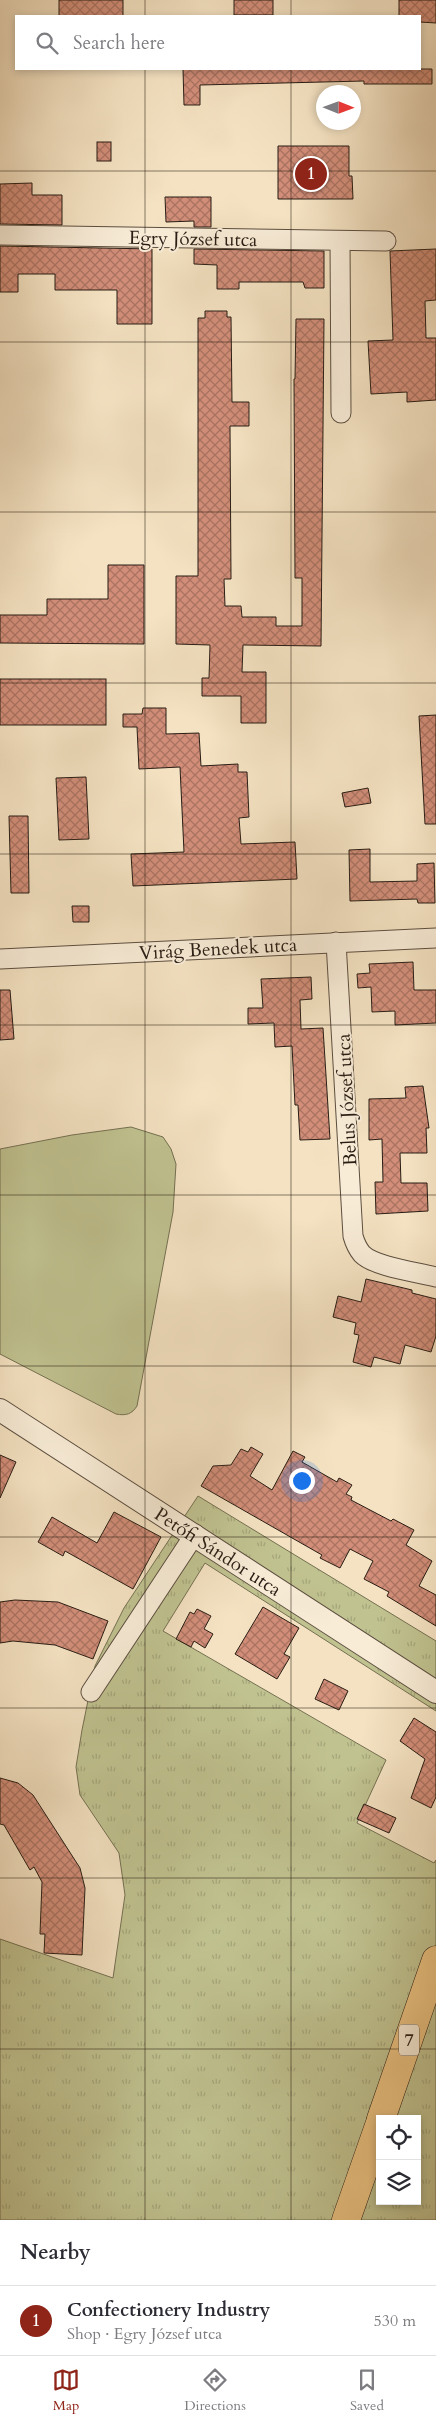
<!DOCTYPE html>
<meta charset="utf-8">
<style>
body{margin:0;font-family:Cardo,serif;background:#f2f2f3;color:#2b2b33}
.controls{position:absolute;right:15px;bottom:15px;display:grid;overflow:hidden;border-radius:0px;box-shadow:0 2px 8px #0003}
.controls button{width:45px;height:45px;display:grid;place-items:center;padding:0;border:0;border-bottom:1px solid #e1e1e2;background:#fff;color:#2b2b33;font:25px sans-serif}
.compass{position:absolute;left:316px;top:85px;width:45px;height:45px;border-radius:50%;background:#fff;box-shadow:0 2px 8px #0003;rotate:91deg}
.you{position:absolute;left:301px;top:1480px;width:18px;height:18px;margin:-12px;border:4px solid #fff;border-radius:50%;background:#1a73e8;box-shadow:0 0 0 8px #1a73e833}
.badge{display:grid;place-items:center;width:32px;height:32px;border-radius:50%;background:#8f2418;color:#fff;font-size:16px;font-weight:700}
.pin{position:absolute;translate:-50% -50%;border:2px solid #fff;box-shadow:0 1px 5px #0006}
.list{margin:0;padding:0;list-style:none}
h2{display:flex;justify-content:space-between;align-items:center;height:65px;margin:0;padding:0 20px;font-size:21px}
h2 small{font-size:16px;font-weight:400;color:#7c7c81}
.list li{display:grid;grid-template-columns:32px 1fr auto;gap:15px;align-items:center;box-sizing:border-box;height:70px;padding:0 20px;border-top:1px solid #e1e1e2}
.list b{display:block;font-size:19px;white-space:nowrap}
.list p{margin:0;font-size:16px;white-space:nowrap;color:#7c7c81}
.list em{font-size:16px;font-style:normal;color:#7c7c81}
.icon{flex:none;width:28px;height:28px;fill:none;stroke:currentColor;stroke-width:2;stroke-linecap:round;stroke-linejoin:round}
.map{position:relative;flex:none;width:436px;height:2220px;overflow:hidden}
.search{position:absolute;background:#fff;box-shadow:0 2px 8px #0003;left:15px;right:15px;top:15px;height:55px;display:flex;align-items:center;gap:12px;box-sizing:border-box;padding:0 18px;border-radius:0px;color:#7c7c81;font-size:19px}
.sheet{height:135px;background:#fff}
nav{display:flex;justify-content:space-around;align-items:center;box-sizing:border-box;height:70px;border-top:1px solid #e1e1e2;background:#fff;font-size:14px;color:#7c7c81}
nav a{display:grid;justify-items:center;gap:2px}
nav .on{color:#8f2418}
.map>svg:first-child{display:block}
.grass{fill:url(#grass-tufts);stroke:#747052;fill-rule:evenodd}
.park{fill:#c0c290;stroke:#747052}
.building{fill:url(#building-cross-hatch);stroke:#291d14}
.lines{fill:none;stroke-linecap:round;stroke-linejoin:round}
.minor-casing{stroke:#5c4e40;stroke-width:21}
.tertiary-casing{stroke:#5c4e40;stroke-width:24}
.primary-casing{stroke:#291d14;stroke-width:29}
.minor{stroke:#f8ecd7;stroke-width:19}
.tertiary{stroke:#f8ecd7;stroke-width:22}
.primary{stroke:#eac181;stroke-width:28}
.grid{fill:none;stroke:#291d14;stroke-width:1;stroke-opacity:0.55}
.labels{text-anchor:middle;stroke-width:4;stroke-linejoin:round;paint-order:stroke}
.shield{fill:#f8ecd7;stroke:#675b4e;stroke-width:1}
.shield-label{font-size:18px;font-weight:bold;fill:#291d14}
.street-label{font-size:19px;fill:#291d14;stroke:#f8ecd7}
</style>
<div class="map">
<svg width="436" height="2220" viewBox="0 0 436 2220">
<defs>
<pattern id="grass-tufts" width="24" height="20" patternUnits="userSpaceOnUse" patternTransform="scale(1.25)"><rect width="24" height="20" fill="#c0c290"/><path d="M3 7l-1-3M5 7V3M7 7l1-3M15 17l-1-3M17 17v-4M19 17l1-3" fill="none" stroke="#a5a67b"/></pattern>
<pattern id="building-cross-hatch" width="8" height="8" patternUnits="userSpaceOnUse" patternTransform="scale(1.25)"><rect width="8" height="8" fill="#d28e79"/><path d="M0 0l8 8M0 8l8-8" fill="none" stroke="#aa7362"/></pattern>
</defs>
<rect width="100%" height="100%" fill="#f4e2c2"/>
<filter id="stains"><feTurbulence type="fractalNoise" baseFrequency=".004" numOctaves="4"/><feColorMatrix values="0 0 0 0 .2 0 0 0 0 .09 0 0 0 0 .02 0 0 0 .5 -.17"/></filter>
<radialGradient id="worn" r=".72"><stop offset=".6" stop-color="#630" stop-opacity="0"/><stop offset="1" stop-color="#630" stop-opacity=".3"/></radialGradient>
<path class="grass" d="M198,1496L436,1641V1711L205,1563L163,1631L386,1760L357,1823L434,1863L436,1860V2220H0V1939L113,1978L125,1895L119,1853L80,1795L76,1767L82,1730L95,1666L124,1608ZM380,2119H417V2201H380Z"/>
<path class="park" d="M131,1127L163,1137L171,1149L176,1164L173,1212L137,1406C132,1414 126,1416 116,1414L0,1354V1149L72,1135Z"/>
<g class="building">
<rect x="59" y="0" width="64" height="16"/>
<rect x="234" y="0" width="39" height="15"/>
<path d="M399,0H436V23L420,22V16H399Z"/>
<path d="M183,69H432V84H364V81L200,85V105H184Z"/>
<rect x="97" y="142" width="14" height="19"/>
<path d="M278,146H349V176H352L353,199H278Z"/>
<path d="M32,183V195H62V225L0,224V184Z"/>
<path d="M165,197H211V227H194V221L166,222Z"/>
<path d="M0,246L152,249V324H117V290H55V274H18V292H0Z"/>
<path d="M194,249L324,251V288H305L303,282H239V289H217V265L194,264Z"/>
<path d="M436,249V300L425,301L426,338H436V400L407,402V392L371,394L368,341L393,340L390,251Z"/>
<path d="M205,311H227V317H231L232,402H249V426H230L231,579H224L225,606H241L242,617H276V626H302V578H295L294,379H295L296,319H324L321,646L243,645L242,672H266V723H241V696H202V678H209L210,645L176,644V576H198V318H205Z"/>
<path d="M108,565H144V644L0,643V615H47V599H108Z"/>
<rect x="0" y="679" width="106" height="46"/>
<path d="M143,708H166V734L199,733L201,766L238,764V772H247L249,817L239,818L241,844L295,842L297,879L133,886L131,854L184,852L180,767L139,769L137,727H123V714H142Z"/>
<path d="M436,715V824H425L419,716Z"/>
<path d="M86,777L89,839L59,840L56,778Z"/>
<path d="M368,788L371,803L345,807L342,793Z"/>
<path d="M9,816H28L29,893H11Z"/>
<path d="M370,849V882L417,881V864L434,863L435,903H418L417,899L350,901L349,850Z"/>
<path d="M72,906H89V922H73Z"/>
<path d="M413,962L414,990H436V1023L395,1025V1011L372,1012L371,987L358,988L357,974L370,973L369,964Z"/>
<path d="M311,977L312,999L300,1000L301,1029L323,1028L330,1139L300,1140L298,1105H295L292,1046L275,1047L274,1023L248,1024V1008H263L261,979Z"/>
<path d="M0,990H10L14,1039L0,1040Z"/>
<path d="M423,1086L429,1128H426L427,1153H400L401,1183H427L428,1211L376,1214L375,1182H383L382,1139L369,1140V1099L406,1098L405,1087Z"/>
<path d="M366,1279L412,1290V1293L436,1299V1336L431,1352L405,1345L400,1364L374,1357L371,1367L353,1362L359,1335L354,1334L356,1323L333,1317L338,1296L361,1302Z"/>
<path d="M251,1447L263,1454L250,1476L272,1490L293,1451L305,1457L302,1462L337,1482L339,1478L352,1485L346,1494L352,1497L351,1500L391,1521L393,1519L414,1530L406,1545L432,1561L419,1586L436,1595V1626L387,1596L389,1592L364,1579L373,1561L350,1549L340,1568L320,1558L322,1555L201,1486L213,1466L231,1465L241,1449L248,1452Z"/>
<path d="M0,1455L16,1462L0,1498Z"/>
<path d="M114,1512L161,1537L133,1589L65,1551L63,1556L38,1542L52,1517L97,1543Z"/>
<path d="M15,1600L58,1602L108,1621L93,1659L55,1645L13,1641L0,1643V1602Z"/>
<path d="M263,1607L299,1628L284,1654L290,1657L277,1679L235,1654Z"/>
<path d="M197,1609L211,1616L204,1629L213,1634L205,1648L194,1641L191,1647L176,1639L190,1612L194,1614Z"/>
<path d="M324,1679L348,1691L339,1710L315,1699Z"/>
<path d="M414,1718L436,1732V1797L431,1808L411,1798L425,1759L400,1741Z"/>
<path d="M0,1778L18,1783L33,1795L80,1868L85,1888L82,1955L44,1953L45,1934H40L42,1882L34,1867L30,1870L4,1825L0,1824Z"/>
<path d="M364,1804L396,1818L389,1833L357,1819Z"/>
</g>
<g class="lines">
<defs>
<g id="minor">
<path d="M0,235L386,241"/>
<path d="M340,241L341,413"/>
<path d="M336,942L353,1236C355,1243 357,1248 362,1254C375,1267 417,1272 436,1277"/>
<path d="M0,959L436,938"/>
<path d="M91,1692L195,1534"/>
</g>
<g id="tertiary">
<path id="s1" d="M0,1410L436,1692"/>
</g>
<g id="primary">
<path d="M381,2119L436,1960"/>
<path d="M346,2220L380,2123"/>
</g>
</defs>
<use href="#minor" class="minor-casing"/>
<use href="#tertiary" class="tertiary-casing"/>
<use href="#primary" class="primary-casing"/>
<use href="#minor" class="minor"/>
<use href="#tertiary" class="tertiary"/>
<use href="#primary" class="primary"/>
</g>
<path class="grid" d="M145,0V16M291,0V16M145,69V2220M291,69V2220M0,171H436M0,342H436M0,512H436M0,683H436M0,854H436M0,1025H436M0,1195H436M0,1366H436M0,1537H436M0,1708H436M0,1878H436M0,2049H436"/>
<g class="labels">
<rect class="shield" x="399" y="2024.5" width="20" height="31" rx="4"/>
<g class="shield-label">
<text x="409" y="2046">7</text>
</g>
<g class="street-label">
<text transform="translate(193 238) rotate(1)" y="7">Egry József utca</text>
<text transform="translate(218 948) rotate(-3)" y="7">Virág Benedek utca</text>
<text transform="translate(346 1100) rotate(-93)" y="7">Belus József utca</text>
<text dy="7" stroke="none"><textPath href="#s1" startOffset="260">Petőfi Sándor utca</textPath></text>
</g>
</g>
<rect width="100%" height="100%" filter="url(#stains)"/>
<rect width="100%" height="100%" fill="url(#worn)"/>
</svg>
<div class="controls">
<button><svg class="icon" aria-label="locate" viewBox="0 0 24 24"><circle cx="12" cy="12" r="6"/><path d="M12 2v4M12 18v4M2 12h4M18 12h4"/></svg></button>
<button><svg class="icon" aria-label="layers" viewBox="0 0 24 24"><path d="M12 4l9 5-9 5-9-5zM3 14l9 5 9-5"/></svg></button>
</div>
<svg class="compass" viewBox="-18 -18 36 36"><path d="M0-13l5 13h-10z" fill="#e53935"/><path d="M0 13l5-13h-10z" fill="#7c7c81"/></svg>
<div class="you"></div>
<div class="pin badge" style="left:311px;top:174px">1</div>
<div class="search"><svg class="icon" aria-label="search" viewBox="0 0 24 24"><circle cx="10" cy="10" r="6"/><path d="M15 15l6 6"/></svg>Search here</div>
</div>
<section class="sheet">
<h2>Nearby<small></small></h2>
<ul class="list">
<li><span class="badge">1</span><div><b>Confectionery Industry</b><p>Shop · Egry József utca</p></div><em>530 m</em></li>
</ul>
</section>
<nav>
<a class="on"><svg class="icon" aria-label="map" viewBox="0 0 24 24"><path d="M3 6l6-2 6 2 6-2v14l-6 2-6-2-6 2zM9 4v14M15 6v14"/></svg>Map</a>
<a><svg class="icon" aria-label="directions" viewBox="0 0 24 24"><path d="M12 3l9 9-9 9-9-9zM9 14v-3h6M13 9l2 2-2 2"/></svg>Directions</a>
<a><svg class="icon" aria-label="saved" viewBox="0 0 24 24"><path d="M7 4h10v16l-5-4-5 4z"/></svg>Saved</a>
</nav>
